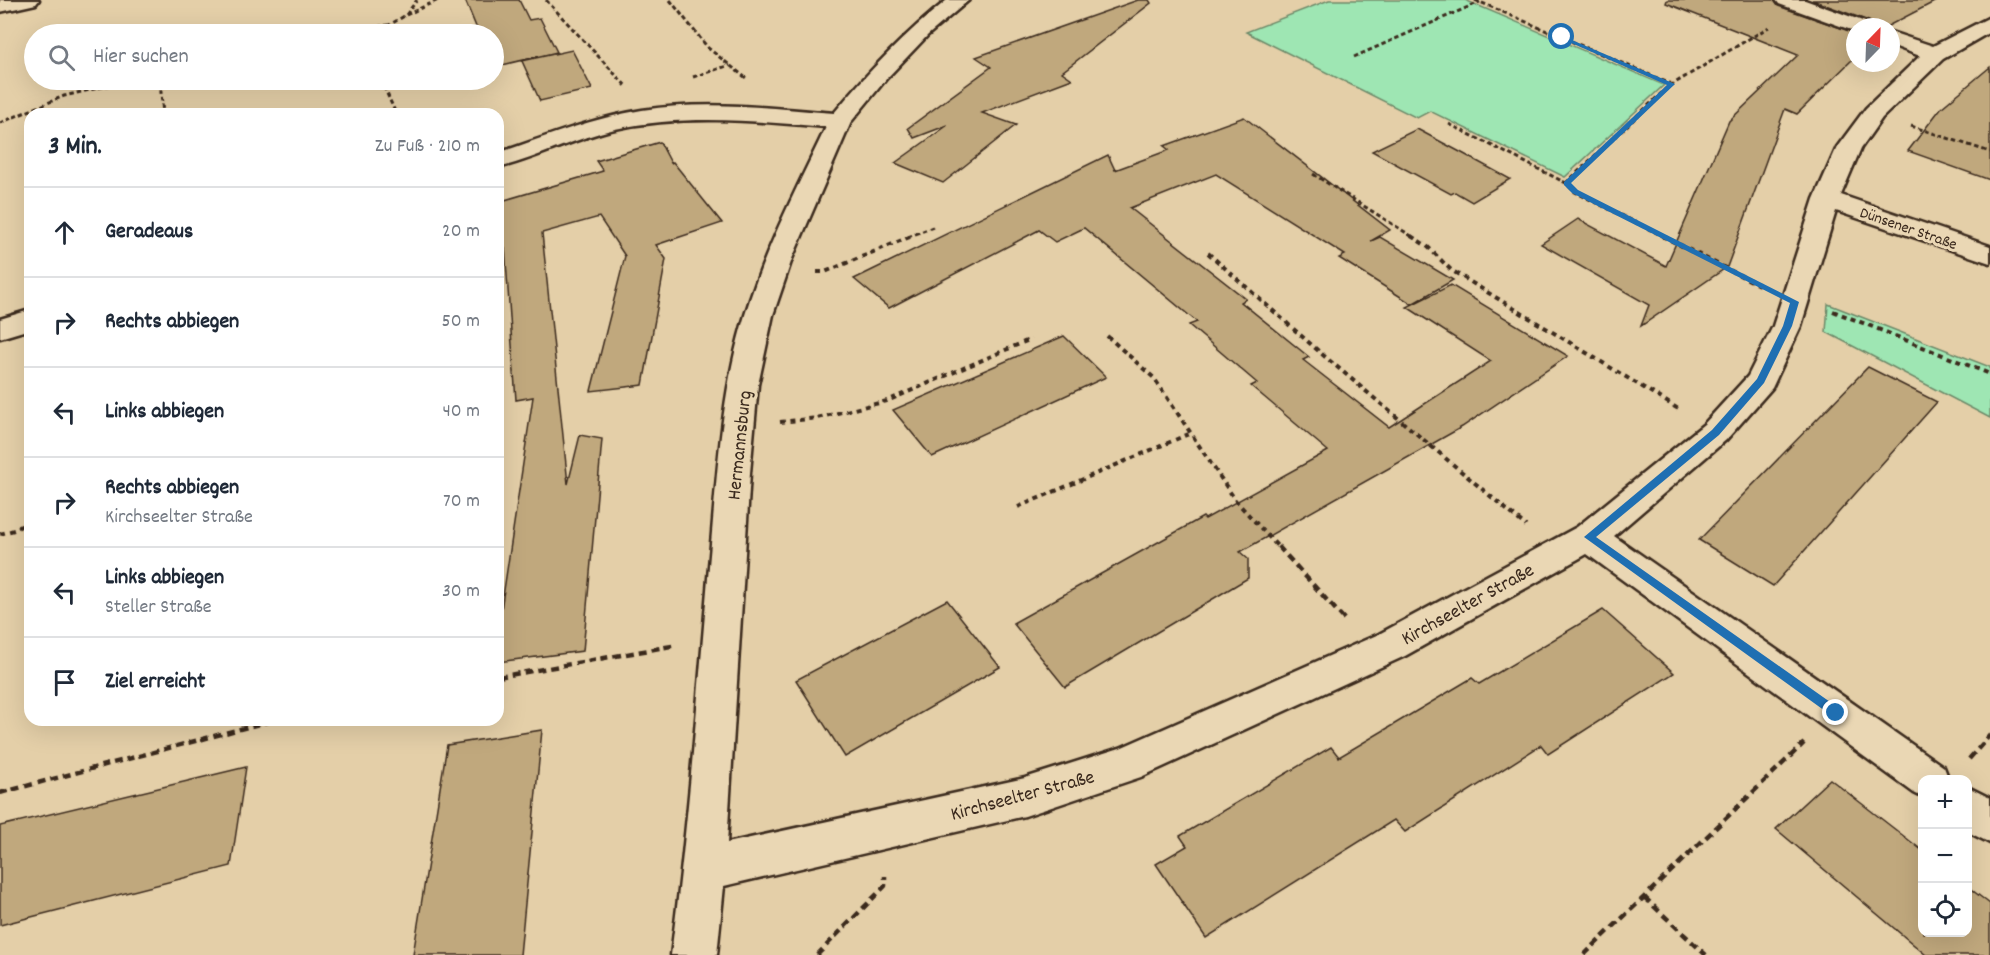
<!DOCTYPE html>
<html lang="de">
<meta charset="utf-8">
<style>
body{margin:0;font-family:Dekko,sans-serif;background:#f2f2f3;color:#1f2937}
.controls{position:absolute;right:18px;bottom:18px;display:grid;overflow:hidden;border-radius:12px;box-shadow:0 6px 24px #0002}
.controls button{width:54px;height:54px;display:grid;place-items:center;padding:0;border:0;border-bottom:2px solid #e0e1e3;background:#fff;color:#1f2937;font:30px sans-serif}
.compass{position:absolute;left:1846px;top:18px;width:54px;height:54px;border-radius:50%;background:#fff;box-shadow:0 6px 24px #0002;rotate:23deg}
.stop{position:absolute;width:18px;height:18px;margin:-14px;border:4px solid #1f6fb2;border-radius:50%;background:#fff}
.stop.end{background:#1f6fb2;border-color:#fff;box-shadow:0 2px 6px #0008}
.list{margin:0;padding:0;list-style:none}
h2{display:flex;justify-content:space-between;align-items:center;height:78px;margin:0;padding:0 24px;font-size:26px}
h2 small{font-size:20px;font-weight:400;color:#747a83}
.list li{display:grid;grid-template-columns:39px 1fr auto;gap:18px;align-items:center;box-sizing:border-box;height:90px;padding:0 24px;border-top:2px solid #e0e1e3}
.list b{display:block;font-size:22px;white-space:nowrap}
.list p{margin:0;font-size:20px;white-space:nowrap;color:#747a83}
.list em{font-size:20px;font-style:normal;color:#747a83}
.icon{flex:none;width:33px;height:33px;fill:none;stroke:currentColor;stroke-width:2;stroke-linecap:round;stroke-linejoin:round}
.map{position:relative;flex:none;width:1990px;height:955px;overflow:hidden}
.search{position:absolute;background:#fff;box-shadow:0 6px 24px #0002;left:24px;top:24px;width:480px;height:66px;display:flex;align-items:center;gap:15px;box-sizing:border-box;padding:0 21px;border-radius:33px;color:#747a83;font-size:22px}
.panel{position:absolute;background:#fff;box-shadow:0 6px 24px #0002;left:24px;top:108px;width:480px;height:618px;border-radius:18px}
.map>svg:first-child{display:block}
.green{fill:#9ee6b3;stroke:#6c8868;stroke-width:1.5}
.building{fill:#c0a87d;stroke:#3b2a1e;stroke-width:1.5}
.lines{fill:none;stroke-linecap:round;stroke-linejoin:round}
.street-casing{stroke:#3b2a1e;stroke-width:5}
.secondary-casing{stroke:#3b2a1e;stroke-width:5}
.path-far2{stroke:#3b2a1e;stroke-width:3;stroke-dasharray:4.5 3;stroke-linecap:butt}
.path-far1{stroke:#3b2a1e;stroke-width:4;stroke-dasharray:5 4.5;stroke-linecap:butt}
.path{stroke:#3b2a1e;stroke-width:4.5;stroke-dasharray:8 5;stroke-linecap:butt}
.street{fill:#ead7b4;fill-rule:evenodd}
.secondary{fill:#ead7b4;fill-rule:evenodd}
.route{fill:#1f6fb2}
.labels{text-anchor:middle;stroke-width:6;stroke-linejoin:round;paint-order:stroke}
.far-street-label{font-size:16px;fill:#3b2a1e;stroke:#ead7b4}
.street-label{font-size:20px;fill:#3b2a1e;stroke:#ead7b4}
</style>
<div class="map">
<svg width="1990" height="955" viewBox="0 0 1990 955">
<rect width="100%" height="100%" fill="#e4cfa8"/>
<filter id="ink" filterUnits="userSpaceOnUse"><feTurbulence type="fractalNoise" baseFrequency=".0167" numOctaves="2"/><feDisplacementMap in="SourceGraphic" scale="12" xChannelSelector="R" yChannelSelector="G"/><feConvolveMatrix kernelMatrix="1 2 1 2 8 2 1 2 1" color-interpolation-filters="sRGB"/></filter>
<g filter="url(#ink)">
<g class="green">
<path d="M1329,0H1465L1664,85L1565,177L1430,111L1417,118L1246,32Z"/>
<path d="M1828,304L1990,367V418L1826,332Z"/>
</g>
<g class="building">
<path d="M465,0H519L529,20L540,18L557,52L498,66V42H494V34H479Z"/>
<path d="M1138,0H1149L1151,3L1062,72L1072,79L982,113L1016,125L943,183L895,163L948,125L914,138L908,128L991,67L976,57Z"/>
<path d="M1667,0H1774L1778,6L1855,33V57L1797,114L1785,109L1727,267L1641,326L1649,305L1541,244L1578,219L1666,266L1729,121L1798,55L1666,3Z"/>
<path d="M1812,0H1938L1886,27H1873L1869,21Z"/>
<path d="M572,50L592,89L540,101L522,61Z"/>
<path d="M1990,67V180L1908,151L1941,108Z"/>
<path d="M1244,117L1390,230L1371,241L1380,237L1453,280L1412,304L1339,258L1345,255L1216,174L1130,208L1246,299L1241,302L1309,357L1303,360L1389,427L1491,361L1407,307L1451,285L1568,356L1462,427L1240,552L1248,559V578L1065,687L1013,623L1203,517L1205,519L1328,451L1251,386L1257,383L1189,325L1197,322L1084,228L1055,242L1039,230L889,308L854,279L1108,155L1115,170L1169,150L1164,146Z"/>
<path d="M1417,129L1462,153L1510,179L1472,202L1455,192L1451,194L1372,151Z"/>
<path d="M660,142L671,163L673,162L722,223L656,245L666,259L643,385L591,391L625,256L599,217L542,233L568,484L580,435L602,439L583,651L498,662V630L533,397L516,400L505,248L498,250V202L603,171L596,161Z"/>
<path d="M1064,336L1106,377L932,457L893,410Z"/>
<path d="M1868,367L1937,402L1773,586L1699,540Z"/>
<path d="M947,600L1000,667L845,757L796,680Z"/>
<path d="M1603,610L1674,673L1548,754L1541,745L1405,832L1394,820L1206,938L1156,864L1187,846L1180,836L1331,747L1339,757L1472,678L1479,684Z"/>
<path d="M542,730L520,955H413L447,745Z"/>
<path d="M246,767L231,866L0,925V826Z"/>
<path d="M1830,779L1923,851V933H1968V887L1990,904V955H1926L1776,829Z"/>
</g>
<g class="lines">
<defs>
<g id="street">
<path d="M947,0H969L928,35L887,78L851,122L792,259L773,315L758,385L750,473L727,843L1025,778L1120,748L1379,634L1577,527L1704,424L1748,376L1773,326L1814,199L1837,147L1866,108L1920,56L1891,45V32L1933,46L1990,17V32L1943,59L1882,118L1861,148L1841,195L1990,246V263L1836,211L1801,326L1772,388L1726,440L1614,536L1944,767L1949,780H1922V797L1914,793L1587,554L1405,656L1141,777L1025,816L724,886L717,955H671C688,826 698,696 709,566C717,482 720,396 745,315C765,249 797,188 826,127C756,121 685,114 615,129C575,138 538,158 498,168V153C546,137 592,118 642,110C706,100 771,108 834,113C868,72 904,34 947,0Z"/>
<path d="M1776,0H1805L1868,23L1871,27H1855L1854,31L1779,4Z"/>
<path d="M30,310V329L0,338V319Z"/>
<path d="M1968,787L1990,798V843L1968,832Z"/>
</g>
<path id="secondary" d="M0,0H39L36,4L0,12Z"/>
</defs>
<use href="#street" class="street-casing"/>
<use href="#secondary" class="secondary-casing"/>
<g class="path-far2">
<path d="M546,0L627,87"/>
<path d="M670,0L708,48L746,78"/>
<path d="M1475,0L1671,84"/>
<path d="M406,15L438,0"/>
<path d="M281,34C313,23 328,29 360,29C369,29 379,26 388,25"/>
<path d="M374,34L406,15L417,0"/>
<path d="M1354,57L1480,2"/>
<path d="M693,77L730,65"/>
<path d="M144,80L160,82L170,80"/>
<path d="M381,80L396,114"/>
<path d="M160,82L163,114"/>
<path d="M0,123L64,96L132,80"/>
<path d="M1449,124L1566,183L1575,192L1665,237"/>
<path d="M1911,126L1990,152"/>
<path d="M1313,174L1413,237"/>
<path d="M1566,183L1668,87L1769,27"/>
<path d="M908,237L933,227"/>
</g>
<g class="path-far1">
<path d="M1411,236L1427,246L1451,270L1680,410"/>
<path d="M1662,236L1759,285"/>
<path d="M1208,253L1323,355L1526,526"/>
<path d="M817,272H825L912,236"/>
<path d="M1833,311L1990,374"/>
<path d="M1107,336L1154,378L1236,501L1279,548"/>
<path d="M780,422L817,418L887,401L1031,339"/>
<path d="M1018,507L1191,433"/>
<path d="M0,534L14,530L30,521"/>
</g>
<g class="path">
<path d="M1278,546L1344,619"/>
<path d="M498,677L677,645"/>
<path d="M1969,759L1990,735"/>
<path d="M0,793L274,720"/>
<path d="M1644,897L1706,955"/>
<path d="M817,955L885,886V876"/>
<path d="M1584,955L1804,743"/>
</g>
<use href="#street" class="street"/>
<use href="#secondary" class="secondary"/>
</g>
</g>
<path class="route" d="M1560,35L1675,84L1571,183L1578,190L1799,302L1792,326L1764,383L1719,435L1596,537L1840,709V716H1832L1584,537L1712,430L1757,379L1783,326L1790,303L1572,193L1564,185V182L1667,85L1560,38Z"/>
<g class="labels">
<g class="far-street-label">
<text transform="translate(1909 227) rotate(19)" y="6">Dünsener Straße</text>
</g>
<g class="street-label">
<text transform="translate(738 445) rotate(-84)" y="7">Hermannsburg</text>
<text transform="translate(1467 603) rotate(-29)" y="7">Kirchseelter Straße</text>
<text transform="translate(1022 794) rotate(-15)" y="7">Kirchseelter Straße</text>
</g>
</g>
</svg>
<div class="controls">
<button>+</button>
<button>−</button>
<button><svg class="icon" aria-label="locate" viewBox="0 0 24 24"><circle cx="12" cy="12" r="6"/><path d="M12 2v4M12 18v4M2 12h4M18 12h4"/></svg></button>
</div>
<svg class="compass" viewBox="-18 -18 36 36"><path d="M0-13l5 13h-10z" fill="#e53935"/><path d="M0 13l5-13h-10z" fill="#747a83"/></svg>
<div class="stop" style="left:1562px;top:37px"></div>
<div class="stop end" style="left:1836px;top:713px"></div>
<div class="search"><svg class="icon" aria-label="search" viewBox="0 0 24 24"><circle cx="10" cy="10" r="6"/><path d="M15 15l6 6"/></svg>Hier suchen</div>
<section class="panel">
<h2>3 Min.<small>Zu Fuß · 210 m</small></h2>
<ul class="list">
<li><svg class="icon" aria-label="ahead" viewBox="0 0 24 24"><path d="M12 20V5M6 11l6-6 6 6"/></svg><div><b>Geradeaus</b></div><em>20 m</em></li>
<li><svg class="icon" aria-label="right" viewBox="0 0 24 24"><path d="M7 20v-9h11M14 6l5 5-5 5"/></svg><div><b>Rechts abbiegen</b></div><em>50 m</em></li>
<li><svg class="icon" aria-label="left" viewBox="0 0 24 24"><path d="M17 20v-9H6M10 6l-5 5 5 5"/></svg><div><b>Links abbiegen</b></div><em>40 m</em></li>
<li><svg class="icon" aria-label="right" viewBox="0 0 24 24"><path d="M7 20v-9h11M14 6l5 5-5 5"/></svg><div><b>Rechts abbiegen</b><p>Kirchseelter Straße</p></div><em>70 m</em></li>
<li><svg class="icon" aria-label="left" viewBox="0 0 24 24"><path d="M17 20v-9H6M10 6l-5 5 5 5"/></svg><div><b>Links abbiegen</b><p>Steller Straße</p></div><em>30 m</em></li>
<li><svg class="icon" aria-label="arrive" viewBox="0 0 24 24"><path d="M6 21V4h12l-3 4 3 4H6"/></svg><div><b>Ziel erreicht</b></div></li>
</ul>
</section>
</div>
